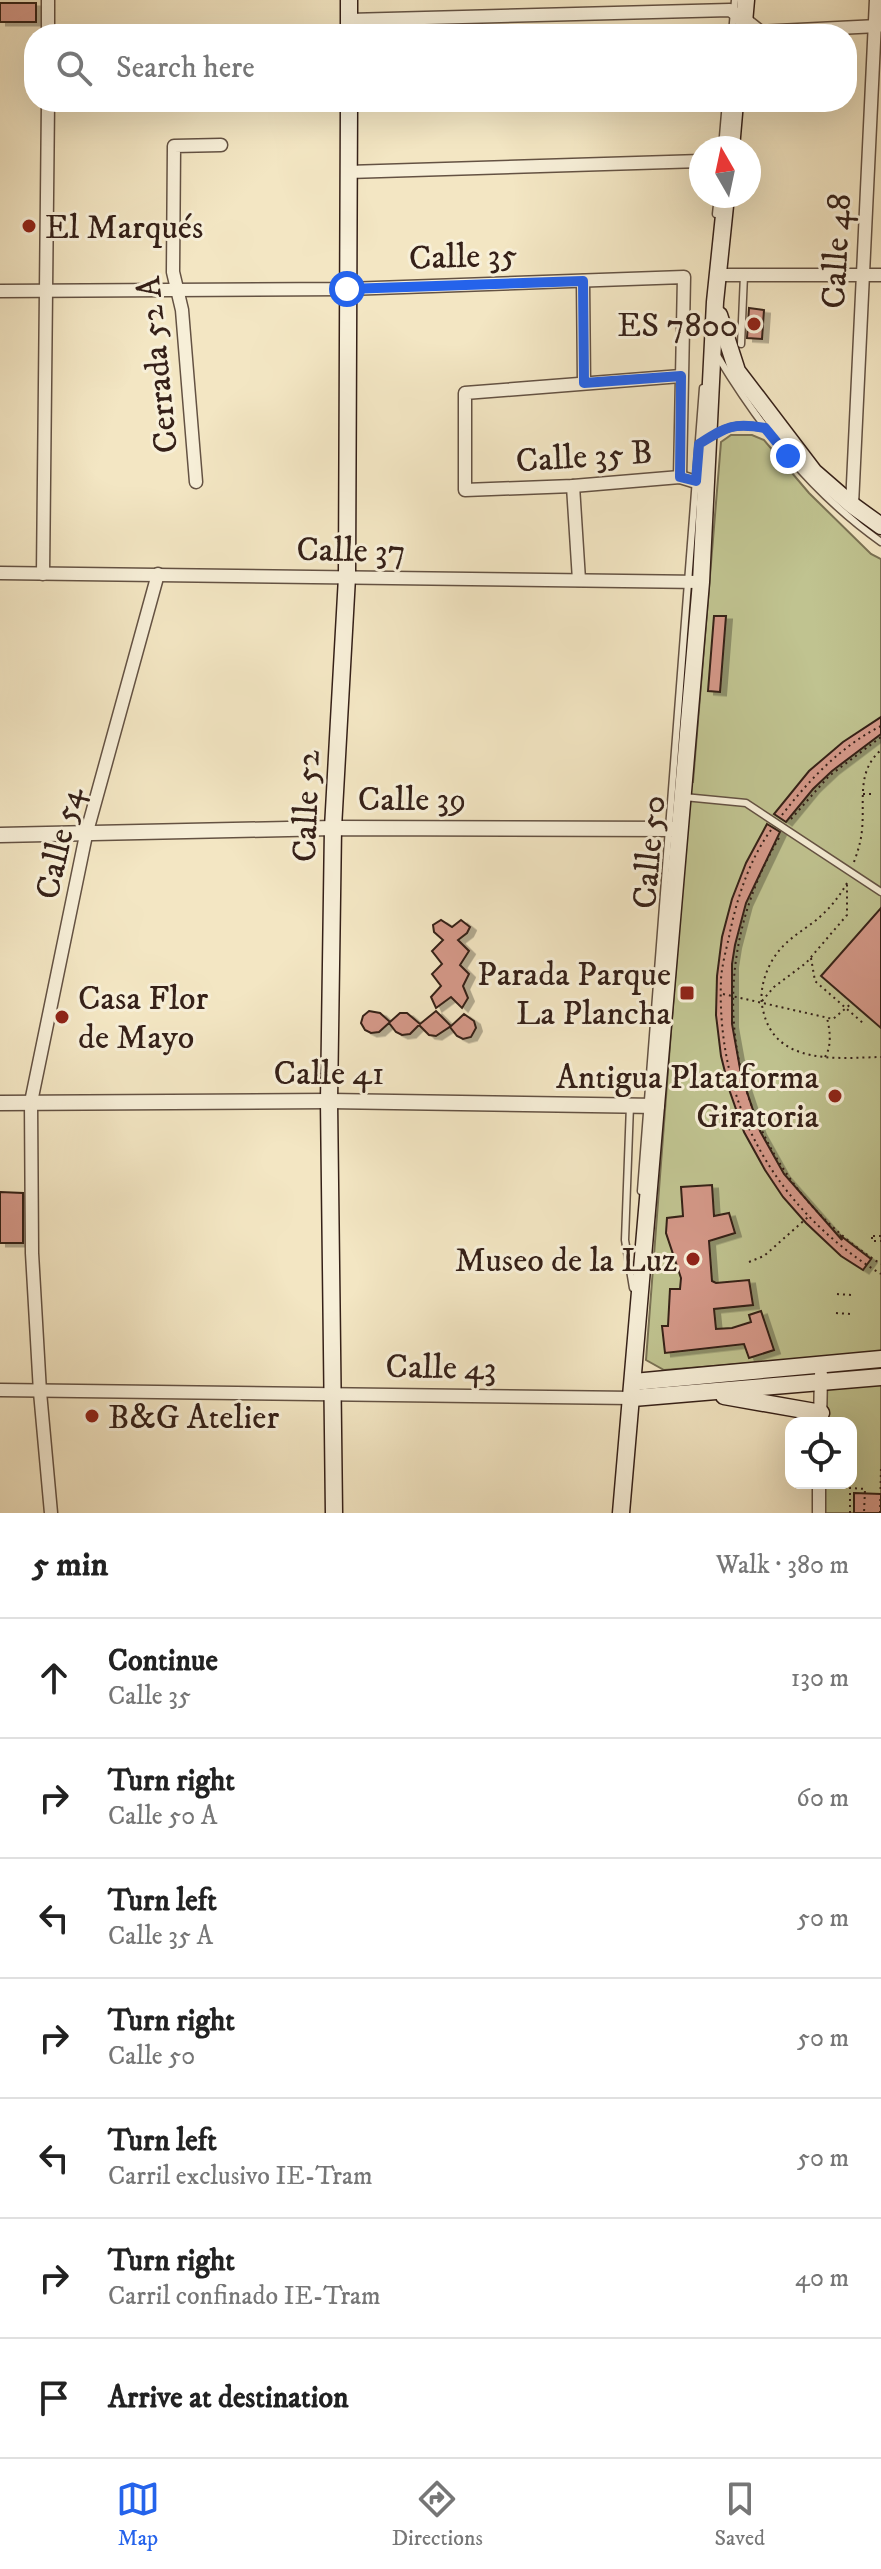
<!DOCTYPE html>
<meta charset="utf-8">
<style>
body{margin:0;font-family:"IM FELL DW Pica",serif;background:#f6f6f6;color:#222}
.controls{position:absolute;right:24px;bottom:24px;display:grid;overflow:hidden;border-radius:16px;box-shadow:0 8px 32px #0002}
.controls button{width:72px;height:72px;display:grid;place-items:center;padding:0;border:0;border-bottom:2px solid #e0e0e0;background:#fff;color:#222;font:40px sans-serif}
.compass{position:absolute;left:689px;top:136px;width:72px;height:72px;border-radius:50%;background:#fff;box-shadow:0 8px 32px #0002;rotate:351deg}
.stop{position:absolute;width:24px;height:24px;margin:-18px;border:6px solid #2563eb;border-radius:50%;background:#fff}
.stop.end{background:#2563eb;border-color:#fff;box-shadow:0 2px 8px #0008}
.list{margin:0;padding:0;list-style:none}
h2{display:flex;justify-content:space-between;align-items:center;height:104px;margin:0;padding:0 32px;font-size:34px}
h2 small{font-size:26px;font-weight:400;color:#767676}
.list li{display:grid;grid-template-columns:52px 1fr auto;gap:24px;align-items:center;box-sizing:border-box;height:120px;padding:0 32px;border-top:2px solid #e0e0e0}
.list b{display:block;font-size:30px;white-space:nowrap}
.list p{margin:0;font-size:26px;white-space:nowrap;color:#767676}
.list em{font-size:26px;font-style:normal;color:#767676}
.icon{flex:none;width:44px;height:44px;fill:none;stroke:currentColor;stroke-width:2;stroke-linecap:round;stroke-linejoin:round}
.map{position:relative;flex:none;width:881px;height:1513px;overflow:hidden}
.search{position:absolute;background:#fff;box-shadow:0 8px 32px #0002;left:24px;right:24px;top:24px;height:88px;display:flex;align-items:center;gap:20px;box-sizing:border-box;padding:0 28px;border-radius:32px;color:#767676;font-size:30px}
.sheet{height:944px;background:#fff}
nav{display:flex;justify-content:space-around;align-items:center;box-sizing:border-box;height:112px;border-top:2px solid #e0e0e0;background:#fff;font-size:22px;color:#767676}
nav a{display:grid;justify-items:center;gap:4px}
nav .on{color:#2563eb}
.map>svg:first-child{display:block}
.green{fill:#c0c390;stroke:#7a7254;stroke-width:2}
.building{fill:#d49888;stroke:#352018;stroke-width:2;filter:url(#shadow)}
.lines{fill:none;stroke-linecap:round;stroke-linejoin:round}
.service-casing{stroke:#645243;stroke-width:9}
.minor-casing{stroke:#645243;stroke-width:15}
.tertiary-casing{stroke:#645243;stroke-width:17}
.secondary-casing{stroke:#352018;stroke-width:19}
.path{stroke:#352018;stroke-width:2;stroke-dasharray:2 4;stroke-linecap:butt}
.service{stroke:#f7efd8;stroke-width:6}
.minor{stroke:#f7efd8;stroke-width:12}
.tertiary{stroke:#f7efd8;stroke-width:14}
.secondary{stroke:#f7efd8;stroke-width:16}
.route{stroke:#2563eb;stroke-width:10}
.poi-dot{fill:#8f2418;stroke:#f7efd8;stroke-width:3}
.labels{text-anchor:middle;stroke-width:6;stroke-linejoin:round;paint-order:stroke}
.poi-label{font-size:34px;fill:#352018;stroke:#f7efd8;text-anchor:end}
.street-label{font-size:34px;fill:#352018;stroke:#f7efd8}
</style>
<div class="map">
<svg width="881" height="1513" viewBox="0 0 881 1513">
<defs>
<filter id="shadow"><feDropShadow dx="6" dy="3.5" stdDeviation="0" flood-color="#0004"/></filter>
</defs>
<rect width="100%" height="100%" fill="#f3e6c3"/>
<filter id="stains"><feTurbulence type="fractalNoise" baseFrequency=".0025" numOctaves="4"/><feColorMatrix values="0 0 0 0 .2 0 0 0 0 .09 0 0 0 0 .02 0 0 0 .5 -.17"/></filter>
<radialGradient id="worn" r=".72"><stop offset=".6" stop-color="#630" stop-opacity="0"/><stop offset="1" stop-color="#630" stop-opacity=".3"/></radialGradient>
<path class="green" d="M731,435H752L764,440L809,493L871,554L881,559V1513H824L825,1483H851V1423H825L826,1357L664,1370L646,1360L690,782H693L721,442Z"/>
<g class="building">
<rect x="0" y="3" width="36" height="19"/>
<path d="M749,308L764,310L762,339L747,338Z"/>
<path d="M714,616H726L720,692L708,691Z"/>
<path d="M881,717V734L832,771L813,789L786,822L774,814L809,771L843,742Z"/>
<path d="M767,824L780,832L746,903L735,945L732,964V1024L741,1074L760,1131L784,1174L842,1240L841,1236L871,1259L863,1270L841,1256L806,1223L783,1197L765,1170L744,1132L730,1092L721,1056L716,1015L717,976L722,937L732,899L746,863Z"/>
<path d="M881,908V1028L821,976Z"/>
<path d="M461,920L470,927L467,933L458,940L469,951L460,965L469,974L463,986L468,998L462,1008L451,997L436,1008L431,997L441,986L432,974L442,964L432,951L443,940L434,932L433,925L441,920L452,927Z"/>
<path d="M369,1011L380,1013L390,1022L400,1013H407L420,1024L436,1011L451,1026L436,1036L429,1035L419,1025L410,1034L402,1035L396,1032L389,1023L379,1032L371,1033L365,1030L361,1023L363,1016Z"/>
<path d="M464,1014L474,1021L476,1028L471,1037L463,1039L457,1036L450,1027Z"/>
<path d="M712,1185L714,1216L729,1213L735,1233L709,1241L712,1281L716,1283L749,1280L753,1305L714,1309L716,1329L732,1328L751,1322L749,1315L761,1311L774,1350L749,1358L744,1344L665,1353L662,1326H668L670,1289H680L681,1278L666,1233L667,1218L683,1216L681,1187Z"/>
<path d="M0,1192L23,1193V1243H0Z"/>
<path d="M854,1493L881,1494V1513H854Z"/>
</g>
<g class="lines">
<defs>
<g id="service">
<path d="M732,34L735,0"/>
<path d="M722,148L726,102"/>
<path d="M716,214L718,196"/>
<path d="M741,344L744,275"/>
<path d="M718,357C761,428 812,493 881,542"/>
<path d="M712,436C731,424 743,424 765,428"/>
<path d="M684,797L746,803L881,892"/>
<path d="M630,1105L625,1240L633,1288"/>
<path d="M641,1191L703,388"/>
</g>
<g id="minor">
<path d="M349,20L730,10L744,20"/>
<path d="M759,32L878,26"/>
<path d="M48,34V0"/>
<path d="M348,172L701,161"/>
<path d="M718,275H881"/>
<path d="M583,281L584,383"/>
<path d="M0,291L347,289L684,277L680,477"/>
<path d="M681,376L465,393V490L573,486L680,477L706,485"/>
<path d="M196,482L182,310L173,272L174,146L221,145"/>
<path d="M573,486L579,580"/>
<path d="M852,505L876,0"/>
<path d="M0,573L701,582"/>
<path d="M43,574L48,102"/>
<path d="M0,1390L633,1398"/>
<path d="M820,1423L821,1374"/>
<path d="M51,1513L40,1392L32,1253L31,1102L86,835L158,574"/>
<path d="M819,1513V1483"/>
</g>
<g id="tertiary">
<path d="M744,20L759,32"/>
<path d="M0,835L333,828L680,829"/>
<path d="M0,1103L329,1101L657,1106"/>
</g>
<g id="secondary">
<path d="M349,34V0"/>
<path d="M743,34L746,0"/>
<path d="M731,148L735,102"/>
<path d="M719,315L737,371L814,472L852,505L881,526"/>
<path d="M634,1382L881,1359"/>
<path d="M724,1396L821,1413"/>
<path d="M633,1398L881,1377"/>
<path d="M334,1513L329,1101L333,828L347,577L349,102"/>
<path d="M621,1513L701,582L715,302L726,196"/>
</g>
</defs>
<use href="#service" class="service-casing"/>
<use href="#minor" class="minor-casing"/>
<use href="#tertiary" class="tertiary-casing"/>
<use href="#secondary" class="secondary-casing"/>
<g class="path">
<path d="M863,794H872"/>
<path d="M782,815C809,780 841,746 881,726"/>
<path d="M791,819L829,776L881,737"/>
<path d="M771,830C749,860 736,901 729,937C726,950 722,965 721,979C716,1104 775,1209 881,1274"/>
<path d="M779,838C690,988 734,1171 881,1264"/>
<path d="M854,862C858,851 861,841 862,830C865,800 856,772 881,750"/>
<path d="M847,883C838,899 826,913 811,924C799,933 787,940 778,952C766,967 758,991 763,1010C775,1066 837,1058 881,1057"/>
<path d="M811,958L815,981L864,1024"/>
<path d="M723,994L833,1019L852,1003"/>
<path d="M762,1001L774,987L806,963L847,915V884"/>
<path d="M825,1057C832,1046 830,1030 827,1018"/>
<path d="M873,1236H881"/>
<path d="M872,1237V1241H881"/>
<path d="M749,1262L764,1256L808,1217"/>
<path d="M837,1294L851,1295"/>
<path d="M836,1313L850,1314"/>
<path d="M850,1513V1488L865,1489L864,1513"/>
<path d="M880,1513L881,1467"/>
</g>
<use href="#service" class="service"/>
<use href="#minor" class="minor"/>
<use href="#tertiary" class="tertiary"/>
<use href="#secondary" class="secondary"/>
</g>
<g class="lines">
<path class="route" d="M347,289L583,281L584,383L681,376L680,477L696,481L699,444C726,427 733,422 765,428L788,456"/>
</g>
<g class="poi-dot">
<circle cx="29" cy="226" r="8"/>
<circle cx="754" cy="324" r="8"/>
<rect x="679" y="985" width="16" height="16" rx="4"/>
<circle cx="62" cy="1017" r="8"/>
<circle cx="835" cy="1096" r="8"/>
<circle cx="693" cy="1259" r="8"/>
<circle cx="92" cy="1416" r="8"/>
</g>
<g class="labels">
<g class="poi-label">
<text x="45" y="238" text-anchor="start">El Marqués</text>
<text x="738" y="336">ES 7800</text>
<text x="671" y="985">Parada Parque<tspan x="671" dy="39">La Plancha</tspan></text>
<text x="78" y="1009" text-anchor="start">Casa Flor<tspan x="78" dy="39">de Mayo</tspan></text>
<text x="819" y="1088">Antigua Plataforma<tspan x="819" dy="39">Giratoria</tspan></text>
<text x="677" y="1271">Museo de la Luz</text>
<text x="108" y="1428" text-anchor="start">B&amp;G Atelier</text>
</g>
<g class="street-label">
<text transform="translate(835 251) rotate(-87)" y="12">Calle 48</text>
<text transform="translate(463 255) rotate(-2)" y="12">Calle 35</text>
<text transform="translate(156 365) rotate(-96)" y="12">Cerrada 52 A</text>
<text transform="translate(584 455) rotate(-4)" y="12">Calle 35 B</text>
<text transform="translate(351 549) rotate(1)" y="12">Calle 37</text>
<text x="412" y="810">Calle 39</text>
<text transform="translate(305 806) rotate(-88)" y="12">Calle 52</text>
<text transform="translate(58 843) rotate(-77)" y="12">Calle 54</text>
<text transform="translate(648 852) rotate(-85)" y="12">Calle 50</text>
<text x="329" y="1084">Calle 41</text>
<text transform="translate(441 1366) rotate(1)" y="12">Calle 43</text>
</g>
</g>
<rect width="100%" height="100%" filter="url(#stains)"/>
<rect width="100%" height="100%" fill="url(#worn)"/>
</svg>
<div class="controls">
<button><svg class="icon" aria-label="locate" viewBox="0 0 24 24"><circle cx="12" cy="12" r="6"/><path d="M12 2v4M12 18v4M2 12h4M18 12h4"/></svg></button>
</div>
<svg class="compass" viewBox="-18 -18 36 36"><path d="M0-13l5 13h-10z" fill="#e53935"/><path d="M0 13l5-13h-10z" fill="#767676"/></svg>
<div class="stop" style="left:347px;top:289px"></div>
<div class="stop end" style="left:788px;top:456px"></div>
<div class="search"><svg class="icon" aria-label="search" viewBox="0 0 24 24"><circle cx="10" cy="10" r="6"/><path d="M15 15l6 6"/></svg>Search here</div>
</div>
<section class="sheet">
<h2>5 min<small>Walk · 380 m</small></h2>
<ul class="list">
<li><svg class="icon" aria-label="ahead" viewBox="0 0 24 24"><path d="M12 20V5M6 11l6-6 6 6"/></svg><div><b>Continue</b><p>Calle 35</p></div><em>130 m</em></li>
<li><svg class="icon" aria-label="right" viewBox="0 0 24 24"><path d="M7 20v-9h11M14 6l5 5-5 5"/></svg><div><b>Turn right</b><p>Calle 50 A</p></div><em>60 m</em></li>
<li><svg class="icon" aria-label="left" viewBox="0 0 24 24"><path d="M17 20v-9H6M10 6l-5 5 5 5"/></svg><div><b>Turn left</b><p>Calle 35 A</p></div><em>50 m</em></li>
<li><svg class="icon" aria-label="right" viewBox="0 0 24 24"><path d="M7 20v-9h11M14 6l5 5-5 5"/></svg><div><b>Turn right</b><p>Calle 50</p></div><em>50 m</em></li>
<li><svg class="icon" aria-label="left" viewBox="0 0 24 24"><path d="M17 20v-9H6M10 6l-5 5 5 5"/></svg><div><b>Turn left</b><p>Carril exclusivo IE-Tram</p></div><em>50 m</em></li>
<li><svg class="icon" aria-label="right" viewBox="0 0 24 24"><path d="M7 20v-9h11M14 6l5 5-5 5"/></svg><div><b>Turn right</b><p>Carril confinado IE-Tram</p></div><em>40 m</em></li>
<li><svg class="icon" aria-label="arrive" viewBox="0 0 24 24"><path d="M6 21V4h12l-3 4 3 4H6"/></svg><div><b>Arrive at destination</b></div></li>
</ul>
</section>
<nav>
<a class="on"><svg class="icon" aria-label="map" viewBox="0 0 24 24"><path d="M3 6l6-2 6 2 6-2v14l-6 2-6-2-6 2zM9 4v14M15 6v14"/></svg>Map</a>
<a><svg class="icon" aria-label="directions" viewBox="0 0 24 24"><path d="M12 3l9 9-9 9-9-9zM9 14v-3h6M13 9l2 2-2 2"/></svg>Directions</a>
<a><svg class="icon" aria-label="saved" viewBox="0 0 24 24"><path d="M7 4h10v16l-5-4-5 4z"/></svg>Saved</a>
</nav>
